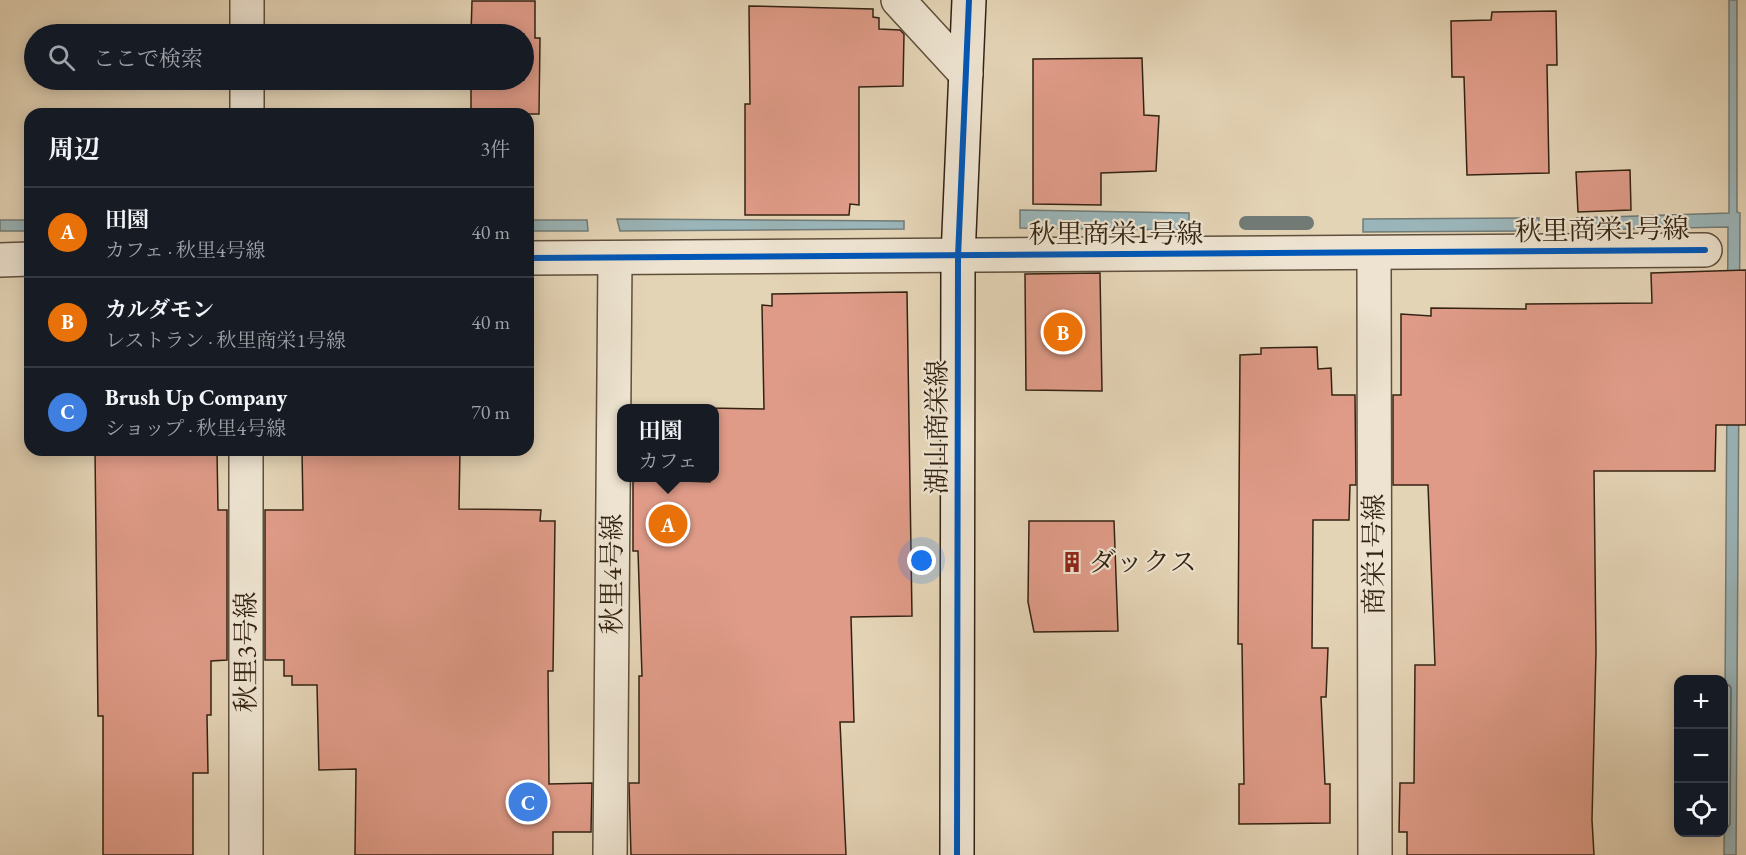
<!DOCTYPE html>
<html lang="ja">
<meta charset="utf-8">
<style>
body{margin:0;font-family:"EB Garamond","Noto Serif JP",serif;background:#242831;color:#f1f3f6}
.controls{position:absolute;right:18px;bottom:18px;display:grid;overflow:hidden;border-radius:12px;box-shadow:0 3px 15px #0003}
.controls button{width:54px;height:54px;display:grid;place-items:center;padding:0;border:0;border-bottom:2px solid #363941;background:#171b24;color:#f1f3f6;font:30px sans-serif}
.you{position:absolute;left:922px;top:561px;width:21px;height:21px;margin:-15px;border:4px solid #fff;border-radius:50%;background:#1a73e8;box-shadow:0 0 0 9px #1a73e833}
.badge{display:grid;place-items:center;width:39px;height:39px;border-radius:50%;background:#d93025;color:#fff;font-size:20px;font-weight:700}
.pin{position:absolute;translate:-50% -50%;border:3px solid #fff;box-shadow:0 2px 6px #0006}
.popup{position:absolute;left:617px;top:404px;width:102px;height:78px;box-sizing:border-box;display:grid;place-content:center;border-radius:12px;background:#171b24;filter:drop-shadow(0 2px 4px #0005);font-size:20px;white-space:nowrap;color:#9ea1a6}
.popup b{font-size:22px;color:#f1f3f6}
.popup::after{content:'';position:absolute;left:50%;top:100%;margin-left:-12px;border:12px solid transparent;border-top-color:#171b24}
.list{margin:0;padding:0;list-style:none}
h2{display:flex;justify-content:space-between;align-items:center;height:78px;margin:0;padding:0 24px;font-size:26px}
h2 small{font-size:20px;font-weight:400;color:#9ea1a6}
.list li{display:grid;grid-template-columns:39px 1fr auto;gap:18px;align-items:center;box-sizing:border-box;height:90px;padding:0 24px;border-top:2px solid #363941}
.list b{display:block;font-size:22px;white-space:nowrap}
.list p{margin:0;font-size:20px;white-space:nowrap;color:#9ea1a6}
.list em{font-size:20px;font-style:normal;color:#9ea1a6}
.icon{flex:none;width:33px;height:33px;fill:none;stroke:currentColor;stroke-width:2;stroke-linecap:round;stroke-linejoin:round}
.map{position:relative;flex:none;width:1746px;height:855px;overflow:hidden}
.search{position:absolute;background:#171b24;box-shadow:0 3px 15px #0003;left:24px;top:24px;width:510px;height:66px;display:flex;align-items:center;gap:15px;box-sizing:border-box;padding:0 21px;border-radius:33px;color:#9ea1a6;font-size:22px}
.panel{position:absolute;background:#171b24;box-shadow:0 3px 15px #0003;left:24px;top:108px;width:510px;height:348px;border-radius:18px}
.map>svg:first-child{display:block}
.water{fill:#9ab5b9;stroke:#717b76;stroke-width:1.5}
.lines{fill:none;stroke-linecap:round;stroke-linejoin:round}
.shore{stroke:#666c66;stroke-width:1.5}
.stream{stroke:#717b76;stroke-width:14}
.building{fill:#df9b88;stroke:#332312;stroke-width:1.5}
.street-casing{stroke:#5f4f3b;stroke-width:36}
.secondary-casing{stroke:#332312;stroke-width:36}
.street{stroke:#ede3d0;stroke-width:33}
.secondary{stroke:#ede3d0;stroke-width:33}
.cycleway-casing{stroke:#ede3d0;stroke-width:10}
.cycleway{stroke:#0057b8;stroke-width:6}
.labels{text-anchor:middle;stroke-width:4.5;stroke-linejoin:round;paint-order:stroke}
.street-label{font-size:27px;fill:#332312;stroke:#ede3d0}
.poi-label{font-size:27px;fill:#332312;stroke:#ede3d0;text-anchor:start}
</style>
<div class="map">
<svg width="1746" height="855" viewBox="0 0 1746 855">
<rect width="100%" height="100%" fill="#e4d4b6"/>
<filter id="stains"><feTurbulence type="fractalNoise" baseFrequency=".00333" numOctaves="4"/><feColorMatrix values="0 0 0 0 .2 0 0 0 0 .09 0 0 0 0 .02 0 0 0 .5 -.17"/></filter>
<radialGradient id="worn" r=".72"><stop offset=".6" stop-color="#630" stop-opacity="0"/><stop offset="1" stop-color="#630" stop-opacity=".3"/></radialGradient>
<g class="water">
<path d="M1729,0H1737V212L1740,213L1736,855H1724L1728,227L1577,230V218L1729,213Z"/>
<path d="M1020,210L1189,213V230L1020,228Z"/>
<path d="M1539,218L1538,231L1363,232V219Z"/>
<path d="M617,219L904,221V229L620,231Z"/>
<rect x="0" y="220" width="30" height="11"/>
<path d="M528,220H587L588,231H528Z"/>
</g>
<g class="lines">
<path class="shore" d="M1724,686L1729,685L1731,688L1730,824L1728,827H1724"/>
<path class="stream" d="M1246,223H1307"/>
</g>
<g class="building">
<path d="M472,1H535V38H540L539,114H471V80H524V34H471Z"/>
<path d="M749,6L873,9V17L879,18V29L900,30L904,34L903,86L859,87V205L850,204L849,215H745V104H750Z"/>
<path d="M1556,11L1557,65H1547L1549,173L1467,175L1464,77H1452L1451,21L1491,20L1492,12Z"/>
<path d="M1142,58L1144,115L1159,116L1156,171L1101,173V205L1033,204V59Z"/>
<path d="M1630,170L1631,210L1578,212L1576,172Z"/>
<path d="M1746,270V425H1716L1715,471H1594L1596,652L1592,820L1594,855H1407V832H1399L1400,783H1414L1415,665H1435L1428,485H1393V395H1401V314L1431,316V308L1526,309V304L1652,303L1651,273Z"/>
<path d="M1100,273L1102,391L1026,390L1025,274Z"/>
<path d="M907,292L912,616L851,617L854,722H840L846,855H631L629,783H639V676H642L638,551H633V479L710,482V477H714V408H708L764,409L762,305L772,306V294Z"/>
<path d="M1317,347L1318,369L1331,368L1332,395H1355L1356,485H1350L1349,520H1313L1312,648H1328L1326,697H1321L1325,784H1330V823L1239,824V784H1244L1242,644H1238L1240,355L1261,354V348Z"/>
<path d="M95,450H217L218,510H227V660L211,661V715H207L208,773H193V855H103V716H98Z"/>
<path d="M302,450H460L459,509L541,510L540,521H555L553,671H548L549,784L592,783L591,832H553V855H355L356,769L319,770L317,685H292V676H284V660H265V510H303Z"/>
<path d="M1029,521H1114L1118,631L1034,632L1028,602Z"/>
</g>
<g class="lines">
<defs>
<g id="street">
<path d="M898,0L966,74"/>
<path d="M247,34V0"/>
<path d="M247,114V80"/>
<path d="M1374,253L1375,855"/>
<path d="M528,258L1705,250"/>
<path d="M0,260L30,259"/>
<path d="M246,450V855"/>
<path d="M610,855L615,258"/>
</g>
<path id="secondary" d="M957,855L958,257L969,0"/>
</defs>
<use href="#street" class="street-casing"/>
<use href="#secondary" class="secondary-casing"/>
<use href="#street" class="street"/>
<use href="#secondary" class="secondary"/>
<defs>
<g id="cycleway">
<path d="M528,258L1705,250"/>
<path d="M957,855L958,257L969,0"/>
</g>
</defs>
<use href="#cycleway" class="cycleway-casing"/>
<use href="#cycleway" class="cycleway"/>
</g>
<defs>
<symbol id="building-bare" viewBox="-9 -9 18 18"><path d="M-4-6H4V6H1V3H-1V6H-4ZM-2.5-4.3h1.7v1.8h-1.7ZM.8-4.3h1.7v1.8H.8ZM-2.5-1h1.7V.8h-1.7ZM.8-1h1.7V.8H.8Z" fill="#8f2418" stroke="#ede3d0" stroke-width="2.5" paint-order="stroke"/></symbol>
</defs>
<g fill-rule="evenodd">
<use href="#building-bare" x="1057" y="547" width="30" height="30"/>
</g>
<g class="labels">
<g class="street-label">
<text transform="translate(1602 230) rotate(-1)" y="9">秋里商栄1号線</text>
<text x="1116" y="243">秋里商栄1号線</text>
<text transform="translate(937 427) rotate(-90)" y="9">湖山商栄線</text>
<text transform="translate(1374 554) rotate(-90)" y="9">商栄1号線</text>
<text transform="translate(612 574) rotate(-90)" y="9">秋里4号線</text>
<text transform="translate(246 652) rotate(-90)" y="9">秋里3号線</text>
</g>
<g class="poi-label">
<text x="1089" y="571">ダックス</text>
</g>
</g>
<rect width="100%" height="100%" filter="url(#stains)"/>
<rect width="100%" height="100%" fill="url(#worn)"/>
</svg>
<div class="controls">
<button>+</button>
<button>−</button>
<button><svg class="icon" aria-label="locate" viewBox="0 0 24 24"><circle cx="12" cy="12" r="6"/><path d="M12 2v4M12 18v4M2 12h4M18 12h4"/></svg></button>
</div>
<div class="you"></div>
<div class="pin badge" style="left:668px;top:524px;background:#e8710a">A</div>
<div class="popup"><b>田園</b>カフェ</div>
<div class="pin badge" style="left:1063px;top:332px;background:#e8710a">B</div>
<div class="pin badge" style="left:528px;top:802px;background:#3f7fe0">C</div>
<div class="search"><svg class="icon" aria-label="search" viewBox="0 0 24 24"><circle cx="10" cy="10" r="6"/><path d="M15 15l6 6"/></svg>ここで検索</div>
<section class="panel">
<h2>周辺<small>3件</small></h2>
<ul class="list">
<li><span class="badge" style="background:#e8710a">A</span><div><b>田園</b><p>カフェ · 秋里4号線</p></div><em>40 m</em></li>
<li><span class="badge" style="background:#e8710a">B</span><div><b>カルダモン</b><p>レストラン · 秋里商栄1号線</p></div><em>40 m</em></li>
<li><span class="badge" style="background:#3f7fe0">C</span><div><b>Brush Up Company</b><p>ショップ · 秋里4号線</p></div><em>70 m</em></li>
</ul>
</section>
</div>
